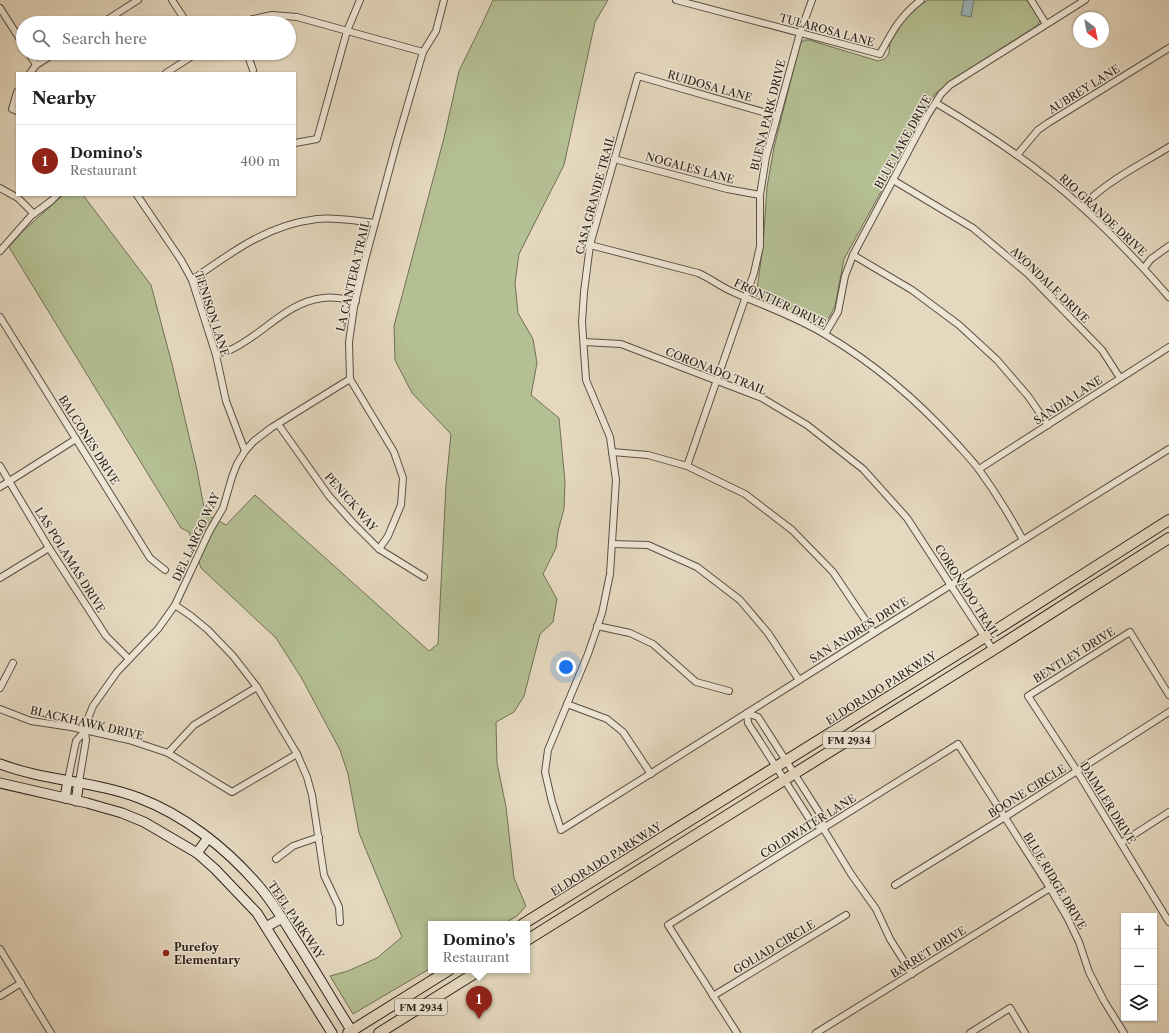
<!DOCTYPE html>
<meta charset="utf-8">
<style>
body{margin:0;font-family:"Libre Caslon Text",serif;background:#f2f2f2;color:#222}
.controls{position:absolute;right:12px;bottom:12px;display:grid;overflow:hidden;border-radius:0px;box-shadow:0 1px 3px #0004}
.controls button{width:36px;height:36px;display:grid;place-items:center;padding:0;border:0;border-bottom:1px solid #e0e0e0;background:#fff;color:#222;font:20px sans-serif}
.compass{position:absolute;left:1073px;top:12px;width:36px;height:36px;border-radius:50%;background:#fff;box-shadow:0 1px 3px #0004;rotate:148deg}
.you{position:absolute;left:566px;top:667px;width:14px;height:14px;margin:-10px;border:3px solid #fff;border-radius:50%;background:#1a73e8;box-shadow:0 0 0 6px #1a73e833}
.badge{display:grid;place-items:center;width:26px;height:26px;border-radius:50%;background:#8f2418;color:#fff;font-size:13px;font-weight:700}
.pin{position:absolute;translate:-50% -33px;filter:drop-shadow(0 1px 2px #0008)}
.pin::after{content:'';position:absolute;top:21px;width:14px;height:12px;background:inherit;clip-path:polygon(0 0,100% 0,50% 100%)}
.popup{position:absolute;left:428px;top:921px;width:102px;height:52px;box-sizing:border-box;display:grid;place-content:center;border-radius:0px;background:#fff;filter:drop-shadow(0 1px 3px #0005);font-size:13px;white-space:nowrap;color:#767676}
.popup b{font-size:15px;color:#222}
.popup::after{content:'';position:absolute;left:50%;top:100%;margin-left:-8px;border:8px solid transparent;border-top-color:#fff}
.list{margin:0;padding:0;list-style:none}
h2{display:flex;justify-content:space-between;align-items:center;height:52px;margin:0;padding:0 16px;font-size:17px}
h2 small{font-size:13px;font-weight:400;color:#767676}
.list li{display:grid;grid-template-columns:26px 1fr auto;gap:12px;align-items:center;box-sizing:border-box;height:72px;padding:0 16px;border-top:1px solid #e0e0e0}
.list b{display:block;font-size:15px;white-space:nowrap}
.list p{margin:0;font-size:13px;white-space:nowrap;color:#767676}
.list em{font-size:13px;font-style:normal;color:#767676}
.icon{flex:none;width:22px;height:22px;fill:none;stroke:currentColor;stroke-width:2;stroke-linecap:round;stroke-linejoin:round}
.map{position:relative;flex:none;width:1169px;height:1033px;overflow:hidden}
.search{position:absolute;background:#fff;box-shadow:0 1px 3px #0004;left:16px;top:16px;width:280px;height:44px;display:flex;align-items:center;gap:10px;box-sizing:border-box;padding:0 14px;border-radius:22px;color:#767676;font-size:15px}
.panel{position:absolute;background:#fff;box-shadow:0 1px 3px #0004;left:16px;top:72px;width:280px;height:124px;border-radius:0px}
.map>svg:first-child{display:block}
.green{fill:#b4bf93;stroke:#707057}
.water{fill:#9bb7bd;stroke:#6f7b7c}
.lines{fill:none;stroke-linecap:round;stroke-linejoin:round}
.minor-casing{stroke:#5a4f44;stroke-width:8}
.secondary-casing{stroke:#2c211b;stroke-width:11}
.primary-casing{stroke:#2c211b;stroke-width:12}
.minor{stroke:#eee6d5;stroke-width:6}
.secondary{stroke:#eee6d5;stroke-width:9}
.primary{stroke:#e5d8bf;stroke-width:10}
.poi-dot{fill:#8f2418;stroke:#eee6d5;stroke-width:1.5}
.labels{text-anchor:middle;stroke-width:3;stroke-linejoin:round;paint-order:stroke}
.shield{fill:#eee6d5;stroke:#665c53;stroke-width:1}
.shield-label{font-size:10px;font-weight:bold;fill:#2c211b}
.street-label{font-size:11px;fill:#2c211b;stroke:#eee6d5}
.poi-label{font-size:11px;font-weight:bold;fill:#2c211b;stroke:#eee6d5;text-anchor:start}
</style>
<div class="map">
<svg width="1169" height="1033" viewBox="0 0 1169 1033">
<rect width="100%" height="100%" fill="#e5d8bf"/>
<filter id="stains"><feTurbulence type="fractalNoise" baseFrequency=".005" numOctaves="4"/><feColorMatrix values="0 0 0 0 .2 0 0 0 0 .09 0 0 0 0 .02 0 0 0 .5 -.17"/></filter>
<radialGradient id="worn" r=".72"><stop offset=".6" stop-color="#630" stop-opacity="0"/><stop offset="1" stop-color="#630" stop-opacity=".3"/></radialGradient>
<g class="green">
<path d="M493,0H608L595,22L564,165L519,254L515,283L518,313L533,339L537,363L531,395L559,418L565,482L564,509L558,531L556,548L543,574L557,599L553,622L540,634L524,696L514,712L496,722L497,763L506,807L514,878L526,906L517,916L503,924H431V968L353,1014L330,976L348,971L377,958L402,937L359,833L348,774L340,750L301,677L276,638L201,568L189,532L181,528L9,247L22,232L63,195H83L151,285L172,364L197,470L205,513L226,525L255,495L429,651L438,644L446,485L451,434L412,393L395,360L394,326L444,138L459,71L482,24Z"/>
<path d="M928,0H1027L1040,20L1038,25L949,82L934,95L844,259L835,306L830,316L822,328L816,326L756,296L763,246L767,187L774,147L800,44L804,40H809L878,61C882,60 886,59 888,55C890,52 889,46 890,43C897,26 912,10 928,0Z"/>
</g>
<path class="water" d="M964,0H974L971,17L961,15Z"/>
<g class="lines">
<defs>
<g id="minor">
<path d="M172,0L187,23"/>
<path d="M676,0L880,54C892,32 900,16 921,0"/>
<path d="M1031,0L1046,24"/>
<path d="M0,8L23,44"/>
<path d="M102,23L138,0"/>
<path d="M244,23L253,19L272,15L297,17L423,52"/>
<path d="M29,53L36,65"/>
<path d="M247,53L253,70"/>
<path d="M30,73L36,65L55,53"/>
<path d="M166,73L197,53"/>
<path d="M17,92L12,109L17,111"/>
<path d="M936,103C987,133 1038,167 1082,207C1113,235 1142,266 1169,297"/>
<path d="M777,116L638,76L590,245L584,292L582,322L586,380L610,437L616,480L610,574L602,613L588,654L548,750L545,772L552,802L561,830L874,633L1169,449"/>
<path d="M295,143L317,139L347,31L360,0"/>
<path d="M1017,155L1038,130L1048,123L1169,48"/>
<path d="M614,159L727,189L760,195"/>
<path d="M893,180L973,228L1028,274L1102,350L1120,378"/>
<path d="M0,188L18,198L33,213"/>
<path d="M137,195L181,260L192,280L216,355L226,401L245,451"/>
<path d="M1082,207C1105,182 1140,165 1169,147"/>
<path d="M590,245L698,273C710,278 721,287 733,292C764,306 797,317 826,335C875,364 918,401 956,443C964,452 973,461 980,471C996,493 1010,516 1023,540"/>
<path d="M0,251L31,216L51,201L57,195"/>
<path d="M853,255L912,290L959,325L997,360L1028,396L1048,425"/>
<path d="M1144,268L1151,259L1169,246"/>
<path d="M192,280C232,252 267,225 317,219C336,217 356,221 375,223"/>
<path d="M0,317L150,558L165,570"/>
<path d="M825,334L838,312L845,276L853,255L927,116L941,94L950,85L1085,0"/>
<path d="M584,342L621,344L762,398L807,425L863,469L907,518L993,650"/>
<path d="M216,355C220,353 226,352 230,350C262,336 286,302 323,298C334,296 345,299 356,301"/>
<path d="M278,424L329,496L353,523L379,549L424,577"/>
<path d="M612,452L648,455L687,466L745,494L792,530L833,572L874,633"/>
<path d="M0,466L49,548L106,636L129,659"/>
<path d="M687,466L754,273L760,246V195L766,157L800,33L812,0"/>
<path d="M979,469L1169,347"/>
<path d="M0,487L76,439"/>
<path d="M612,544L648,545L697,567L740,600L768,633L799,680"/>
<path d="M379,549L388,536L401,505L403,478L394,452L350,379L349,342L354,307L365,260L396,145L423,52L436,31L444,0"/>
<path d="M0,578L49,548"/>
<path d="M175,605L191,616L208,630L233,656L257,687L297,754L307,777L312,795L324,875L339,907L340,922"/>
<path d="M597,626L630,633L653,644L696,682L729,691"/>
<path d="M0,688L13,663"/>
<path d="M1169,695L1130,632L1028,696L1077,771L1169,922"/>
<path d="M567,704L607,719L623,732L651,774"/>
<path d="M0,709L31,721L71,727L129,740L168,753L232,792L297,754"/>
<path d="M168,753L194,725L257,687"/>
<path d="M68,780L76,741L85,731"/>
<path d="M79,782L86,740L85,731L86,723L93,706L117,672L158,629L175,605L209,532L223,508L232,477L237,464L245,451L254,441L271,428L350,379"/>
<path d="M823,828L812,823L748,723L747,713L758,717L822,817L823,828L851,874L876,909L890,939L912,974"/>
<path d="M1121,843L1169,812"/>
<path d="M276,859L293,846L319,837"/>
<path d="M895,885L1005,817L1169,712"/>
<path d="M0,949L51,1033"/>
<path d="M0,996L21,983"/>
<path d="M713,996L846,915"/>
<path d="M737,1033L668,925L958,744L1050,888L1068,919L1079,942L1089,972L1104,1001L1124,1033"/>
<path d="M816,1033L1050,888"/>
<path d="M970,1033L1010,1008L1025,1033"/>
</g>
<g id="secondary">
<path d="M0,764C45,781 94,781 139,798C184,815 226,848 258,885C273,902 285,923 297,942C316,972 334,1003 353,1033"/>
<path d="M0,783L87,803L122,813L144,822L197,853L215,869L257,913L332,1033"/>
<path d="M65,798L68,780"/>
<path d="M76,801L79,782"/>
<path d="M197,853L208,838"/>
<path d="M266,927L282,918"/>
</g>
<g id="primary">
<path d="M523,924L985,637L1169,520"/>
<path d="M527,940L993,650L1169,538"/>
<path d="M348,1033L449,970"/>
<path d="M379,1033L480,970"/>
</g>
</defs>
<use href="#minor" class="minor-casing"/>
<use href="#secondary" class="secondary-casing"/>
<use href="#primary" class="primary-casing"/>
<use href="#minor" class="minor"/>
<use href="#secondary" class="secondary"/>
<use href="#primary" class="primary"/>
</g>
<circle class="poi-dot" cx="166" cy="953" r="4"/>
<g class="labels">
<g class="shield">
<rect x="823" y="732" width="52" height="16" rx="3"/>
<rect x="395" y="999" width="52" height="16" rx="3"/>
</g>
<g class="shield-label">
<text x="849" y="744">FM 2934</text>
<text x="421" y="1011">FM 2934</text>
</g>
<g class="street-label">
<text transform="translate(827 30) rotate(15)" y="4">TULAROSA LANE</text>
<text transform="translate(710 86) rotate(16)" y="4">RUIDOSA LANE</text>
<text transform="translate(1084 89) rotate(-32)" y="4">AUBREY LANE</text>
<text transform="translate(768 115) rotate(-76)" y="4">BUENA PARK DRIVE</text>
<text transform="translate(903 142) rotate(-61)" y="4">BLUE LAKE DRIVE</text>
<text transform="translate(690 168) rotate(15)" y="4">NOGALES LANE</text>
<text transform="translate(595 195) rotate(-75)" y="4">CASA GRANDE TRAIL</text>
<text transform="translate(1103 215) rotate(43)" y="4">RIO GRANDE DRIVE</text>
<text transform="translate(353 276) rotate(-77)" y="4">LA CANTERA TRAIL</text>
<text transform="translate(1050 285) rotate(44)" y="4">AVONDALE DRIVE</text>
<text transform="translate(780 303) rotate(25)" y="4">FRONTIER DRIVE</text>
<text transform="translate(212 314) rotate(72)" y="4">TENISON LANE</text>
<text transform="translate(716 371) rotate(22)" y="4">CORONADO TRAIL</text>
<text transform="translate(1068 400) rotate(-33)" y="4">SANDIA LANE</text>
<text transform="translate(89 440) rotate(58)" y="4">BALCONES DRIVE</text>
<text transform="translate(351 502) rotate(49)" y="4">PENICK WAY</text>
<text transform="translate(196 537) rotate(-65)" y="4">DEL LARGO WAY</text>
<text transform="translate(70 560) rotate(58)" y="4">LAS POLAMAS DRIVE</text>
<text transform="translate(967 591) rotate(57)" y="4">CORONADO TRAIL</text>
<text transform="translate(859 630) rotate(-32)" y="4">SAN ANDRES DRIVE</text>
<text transform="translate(1074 655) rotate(-32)" y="4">BENTLEY DRIVE</text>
<text transform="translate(881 688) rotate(-32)" y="4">ELDORADO PARKWAY</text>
<text transform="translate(87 723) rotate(13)" y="4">BLACKHAWK DRIVE</text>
<text transform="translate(1027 791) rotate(-32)" y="4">BOONE CIRCLE</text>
<text transform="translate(1108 803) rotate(58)" y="4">DAIMLER DRIVE</text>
<text transform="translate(808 826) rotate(-32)" y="4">COLDWATER LANE</text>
<text transform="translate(606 859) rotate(-32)" y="4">ELDORADO PARKWAY</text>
<text transform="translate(1055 881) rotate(59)" y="4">BLUE RIDGE DRIVE</text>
<text transform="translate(296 920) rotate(56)" y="4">TEEL PARKWAY</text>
<text transform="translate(774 947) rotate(-31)" y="4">GOLIAD CIRCLE</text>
<text transform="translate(928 952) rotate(-32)" y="4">BARRET DRIVE</text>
</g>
<g class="poi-label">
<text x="174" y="951">Purefoy<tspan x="174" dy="13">Elementary</tspan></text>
</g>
</g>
<rect width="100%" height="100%" filter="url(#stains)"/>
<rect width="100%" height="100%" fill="url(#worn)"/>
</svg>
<div class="controls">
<button>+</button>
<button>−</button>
<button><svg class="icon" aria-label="layers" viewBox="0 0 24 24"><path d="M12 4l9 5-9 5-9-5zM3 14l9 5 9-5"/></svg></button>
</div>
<svg class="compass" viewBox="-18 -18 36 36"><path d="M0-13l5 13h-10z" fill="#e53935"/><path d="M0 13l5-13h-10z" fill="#767676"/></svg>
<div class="you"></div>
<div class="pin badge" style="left:479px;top:1019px">1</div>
<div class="popup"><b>Domino's</b>Restaurant</div>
<div class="search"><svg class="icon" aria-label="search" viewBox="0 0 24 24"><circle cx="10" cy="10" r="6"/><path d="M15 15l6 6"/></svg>Search here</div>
<section class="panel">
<h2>Nearby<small></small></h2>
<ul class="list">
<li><span class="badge">1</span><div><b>Domino's</b><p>Restaurant</p></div><em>400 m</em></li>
</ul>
</section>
</div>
